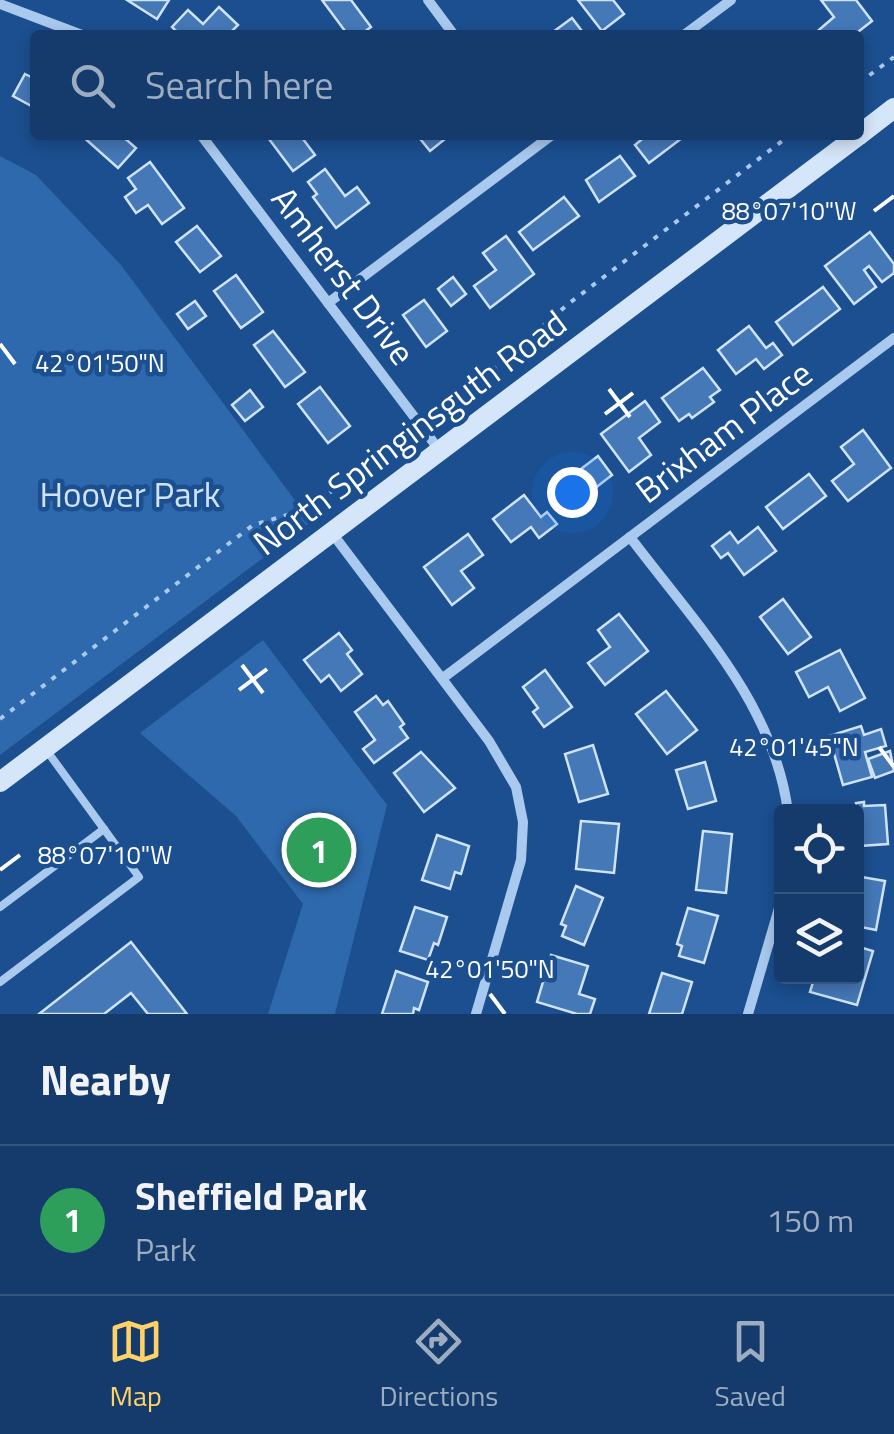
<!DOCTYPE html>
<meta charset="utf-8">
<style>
body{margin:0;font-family:"Titillium Web",sans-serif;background:#214673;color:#f1f3f6}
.controls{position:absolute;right:30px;bottom:30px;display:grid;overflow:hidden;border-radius:10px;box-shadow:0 5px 15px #0003}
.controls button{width:90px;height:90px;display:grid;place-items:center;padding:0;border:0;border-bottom:2px solid #33557e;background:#143b6b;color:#f1f3f6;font:50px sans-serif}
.you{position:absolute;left:572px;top:492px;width:35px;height:35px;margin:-25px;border:8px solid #fff;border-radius:50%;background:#1a73e8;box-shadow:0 0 0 15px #1a73e833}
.badge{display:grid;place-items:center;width:65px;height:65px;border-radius:50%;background:#ffd166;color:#fff;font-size:32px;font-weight:700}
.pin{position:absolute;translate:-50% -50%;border:5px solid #fff;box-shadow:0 2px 10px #0006}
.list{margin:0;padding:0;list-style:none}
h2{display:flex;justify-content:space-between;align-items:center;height:130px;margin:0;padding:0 40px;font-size:42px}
h2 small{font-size:32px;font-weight:400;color:#9dadc1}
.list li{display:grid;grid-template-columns:65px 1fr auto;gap:30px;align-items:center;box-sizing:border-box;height:150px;padding:0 40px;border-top:2px solid #33557e}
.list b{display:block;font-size:38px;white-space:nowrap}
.list p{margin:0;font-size:32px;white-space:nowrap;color:#9dadc1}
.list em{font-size:32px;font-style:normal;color:#9dadc1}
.icon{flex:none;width:55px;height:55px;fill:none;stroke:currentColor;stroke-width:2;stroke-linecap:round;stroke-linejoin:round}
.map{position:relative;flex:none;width:894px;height:1014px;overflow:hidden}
.search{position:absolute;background:#143b6b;box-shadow:0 5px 15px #0003;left:30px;right:30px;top:30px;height:110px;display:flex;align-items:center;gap:25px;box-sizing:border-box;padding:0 35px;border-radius:10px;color:#9dadc1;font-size:38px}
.sheet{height:280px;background:#143b6b}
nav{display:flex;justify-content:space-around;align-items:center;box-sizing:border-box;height:140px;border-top:2px solid #33557e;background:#143b6b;font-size:28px;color:#9dadc1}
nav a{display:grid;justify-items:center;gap:5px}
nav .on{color:#ffd166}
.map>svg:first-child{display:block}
.green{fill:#2e69ad}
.building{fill:#4478b7;stroke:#cfe3fa;stroke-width:2.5}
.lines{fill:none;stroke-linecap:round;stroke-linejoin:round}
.path{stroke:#a9c9ee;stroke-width:4;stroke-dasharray:5 8;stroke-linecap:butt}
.lane{stroke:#a9c9ee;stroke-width:8}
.street{stroke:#a9c9ee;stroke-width:10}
.secondary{stroke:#d6e6fa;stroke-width:20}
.ticks{fill:none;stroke:#fff;stroke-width:4}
.labels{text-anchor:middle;stroke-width:9;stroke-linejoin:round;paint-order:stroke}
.street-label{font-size:35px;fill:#fff;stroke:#1b4f8f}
.park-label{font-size:35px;fill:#cfe3fa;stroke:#1b4f8f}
.ticks-label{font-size:25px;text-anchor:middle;fill:#fff;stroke:#1b4f8f;stroke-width:9;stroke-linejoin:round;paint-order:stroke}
</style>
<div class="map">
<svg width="894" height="1014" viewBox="0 0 894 1014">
<rect width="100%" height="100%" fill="#1b4f8f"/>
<g class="green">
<path d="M0,156L36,175L121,265L311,522L0,755Z"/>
<path d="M263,640L387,805L335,1014H268L303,904L236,816L140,733Z"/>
</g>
<g class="building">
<path d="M127,0H169L157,19Z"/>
<path d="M322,0H351L371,27L360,35H348Z"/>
<path d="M578,0H613L624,14L602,31Z"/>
<path d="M821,0H856L872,21L854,35H813L834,17Z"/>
<path d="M219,7L238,25L228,35H180L172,27L188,10L203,24Z"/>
<path d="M572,18L585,35H549Z"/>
<path d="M25,74L35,79V108L13,96Z"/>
<path d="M81,135H121L136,148L118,168Z"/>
<path d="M266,135H300L315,155L293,171Z"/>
<path d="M417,135H450L430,151Z"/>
<path d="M647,135H686L649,163L635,145Z"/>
<path d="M620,156L635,176L599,202L586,180Z"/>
<path d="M150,162L184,208L162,224L148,205L136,213L125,197L136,189L128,178Z"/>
<path d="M325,169L345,196L357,187L369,203L336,228L313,197L317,194L308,182Z"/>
<path d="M564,197L579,216L533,250L519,232Z"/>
<path d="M197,226L221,256L200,272L176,242Z"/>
<path d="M870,232L894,264V273L882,282L869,266L864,270L876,287L854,304L825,266Z"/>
<path d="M506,236L534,274L490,308L474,286L496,270L483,253Z"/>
<path d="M236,275L263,312L241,328L214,291Z"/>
<path d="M453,277L466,294L451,306L438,289Z"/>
<path d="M823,287L840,309L793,345L776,322Z"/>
<path d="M424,300L447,331L426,347L403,315Z"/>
<path d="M195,301L206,316L188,329L177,314Z"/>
<path d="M749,326L766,348L773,343L782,355L764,369L756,359L736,374L718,350Z"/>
<path d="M273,331L305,372L285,387L254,345Z"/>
<path d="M703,368L720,390L710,397L714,402L692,418L689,414L679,421L662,398Z"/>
<path d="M320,387L350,426L328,443L298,404Z"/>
<path d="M250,390L263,407L245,421L232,405Z"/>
<path d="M645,401L660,422L639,438L651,455L629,472L601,434Z"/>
<path d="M863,430L891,468L848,501L832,481L854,464L841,447Z"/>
<path d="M598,456L612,475L567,510L552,491Z"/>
<path d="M809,474L826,496L783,529L766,507Z"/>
<path d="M524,495L541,517L547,512L557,524L539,538L531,527L511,542L493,519Z"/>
<path d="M758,527L776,551L744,575L728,553L721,558L712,546L730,532L738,543Z"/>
<path d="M468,534L483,555L461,571L474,588L452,605L424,567Z"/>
<path d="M783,599L811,637L788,654L760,617Z"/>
<path d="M619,614L648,651L605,685L588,663L610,647L598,630Z"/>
<path d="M339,633L352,650L347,654L362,674L341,691L329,675L321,682L304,660Z"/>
<path d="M840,650L865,698L840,711L828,687L809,697L796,672Z"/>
<path d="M545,670L572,707L544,727L533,712L538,708L523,687Z"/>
<path d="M666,691L697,730L667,754L636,714Z"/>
<path d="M376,696L383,705L388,701L404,724L400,727L408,738L374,763L363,749L375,740L355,712Z"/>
<path d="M861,726L864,735L881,729L886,746L865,752L872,777L843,785L829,736Z"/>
<path d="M593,745L608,794L579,802L565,754Z"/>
<path d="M890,751L894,771L875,778L868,759Z"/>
<path d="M421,752L455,788L424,812L394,773Z"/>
<path d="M705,762L716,801L688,809L676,770Z"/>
<path d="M864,802V806L885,805L888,844L860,846V852L856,853V803Z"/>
<path d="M581,821L619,824L614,873L576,869Z"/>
<path d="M703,831L732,834L726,893L696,890Z"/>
<path d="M437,835L469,846L461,874L455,872L450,889L422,880Z"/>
<path d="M856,876L885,881L876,930L856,926Z"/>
<path d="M576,886L603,898L584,945L562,936L566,926L561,924Z"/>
<path d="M415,907L447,917L438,945L434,943L428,960L400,951Z"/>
<path d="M688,908L718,916L704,963L679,956L682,946L677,944Z"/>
<path d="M131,942L187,1014H148L131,993L104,1014H39Z"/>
<path d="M856,946L873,951L857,1005L810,992L815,976H856Z"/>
<path d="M551,955L588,966L579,994L595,999L590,1014H577L537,1002Z"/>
<path d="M396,971L428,982L419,1010L414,1008L413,1014H382Z"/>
<path d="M662,973L692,982L682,1014H649Z"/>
</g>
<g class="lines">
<g class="path">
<path d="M859,83L894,57"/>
<path d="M431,418L476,385L567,305L790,135"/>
<path d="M0,719L253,525L307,509L412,433"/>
</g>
<g class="lane">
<path d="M0,907L104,829"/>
<path d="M0,982L139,877L47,751"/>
</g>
<g class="street">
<path d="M428,0L454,35"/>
<path d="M0,4L82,35"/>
<path d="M684,35L731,0"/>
<path d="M201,135L440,451"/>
<path d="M328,303L552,135"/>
<path d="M332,533L489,741L516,787L523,822L521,860L476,1014"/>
<path d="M630,537C694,622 774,703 788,812"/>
<path d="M443,678L894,338"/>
<path d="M748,1014L782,898"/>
</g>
<g class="secondary">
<path d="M859,135L894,108"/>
<path d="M0,782L859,135"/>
</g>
</g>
<path class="ticks" d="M874,211L894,196M0,344L15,364M609,389L630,417M605,414L633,393M242,665L263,693M239,690L267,669M879,747L894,767M0,870L20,855M490,994L505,1014"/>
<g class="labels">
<g class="street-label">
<text transform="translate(343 276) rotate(53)" y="12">Amherst Drive</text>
<text transform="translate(724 432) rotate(-37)" y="12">Brixham Place</text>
<text transform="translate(410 433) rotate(-37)" y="12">North Springinsguth Road</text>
</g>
<g class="park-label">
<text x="130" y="507">Hoover Park</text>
</g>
</g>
<g class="ticks-label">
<text x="789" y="220">88°07'10"W</text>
<text x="100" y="372">42°01'50"N</text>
<text x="794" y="756">42°01'45"N</text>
<text x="105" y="864">88°07'10"W</text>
<text x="490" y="978">42°01'50"N</text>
</g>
</svg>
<div class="controls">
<button><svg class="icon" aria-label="locate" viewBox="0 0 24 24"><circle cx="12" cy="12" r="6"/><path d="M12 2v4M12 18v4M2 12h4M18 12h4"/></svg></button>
<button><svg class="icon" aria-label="layers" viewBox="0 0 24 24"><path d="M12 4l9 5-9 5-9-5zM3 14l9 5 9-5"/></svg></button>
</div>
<div class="you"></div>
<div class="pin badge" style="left:319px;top:850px;background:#2e9e5b">1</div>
<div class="search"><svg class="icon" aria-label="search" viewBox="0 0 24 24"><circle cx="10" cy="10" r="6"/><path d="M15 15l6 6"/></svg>Search here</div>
</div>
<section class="sheet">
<h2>Nearby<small></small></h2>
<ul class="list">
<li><span class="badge" style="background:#2e9e5b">1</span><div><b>Sheffield Park</b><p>Park</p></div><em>150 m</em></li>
</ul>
</section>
<nav>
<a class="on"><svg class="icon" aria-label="map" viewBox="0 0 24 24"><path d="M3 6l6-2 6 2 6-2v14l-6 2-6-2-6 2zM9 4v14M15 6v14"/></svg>Map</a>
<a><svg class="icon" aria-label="directions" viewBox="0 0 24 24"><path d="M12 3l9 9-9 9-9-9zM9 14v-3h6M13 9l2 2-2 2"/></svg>Directions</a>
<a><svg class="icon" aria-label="saved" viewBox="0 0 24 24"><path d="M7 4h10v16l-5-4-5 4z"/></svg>Saved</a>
</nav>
